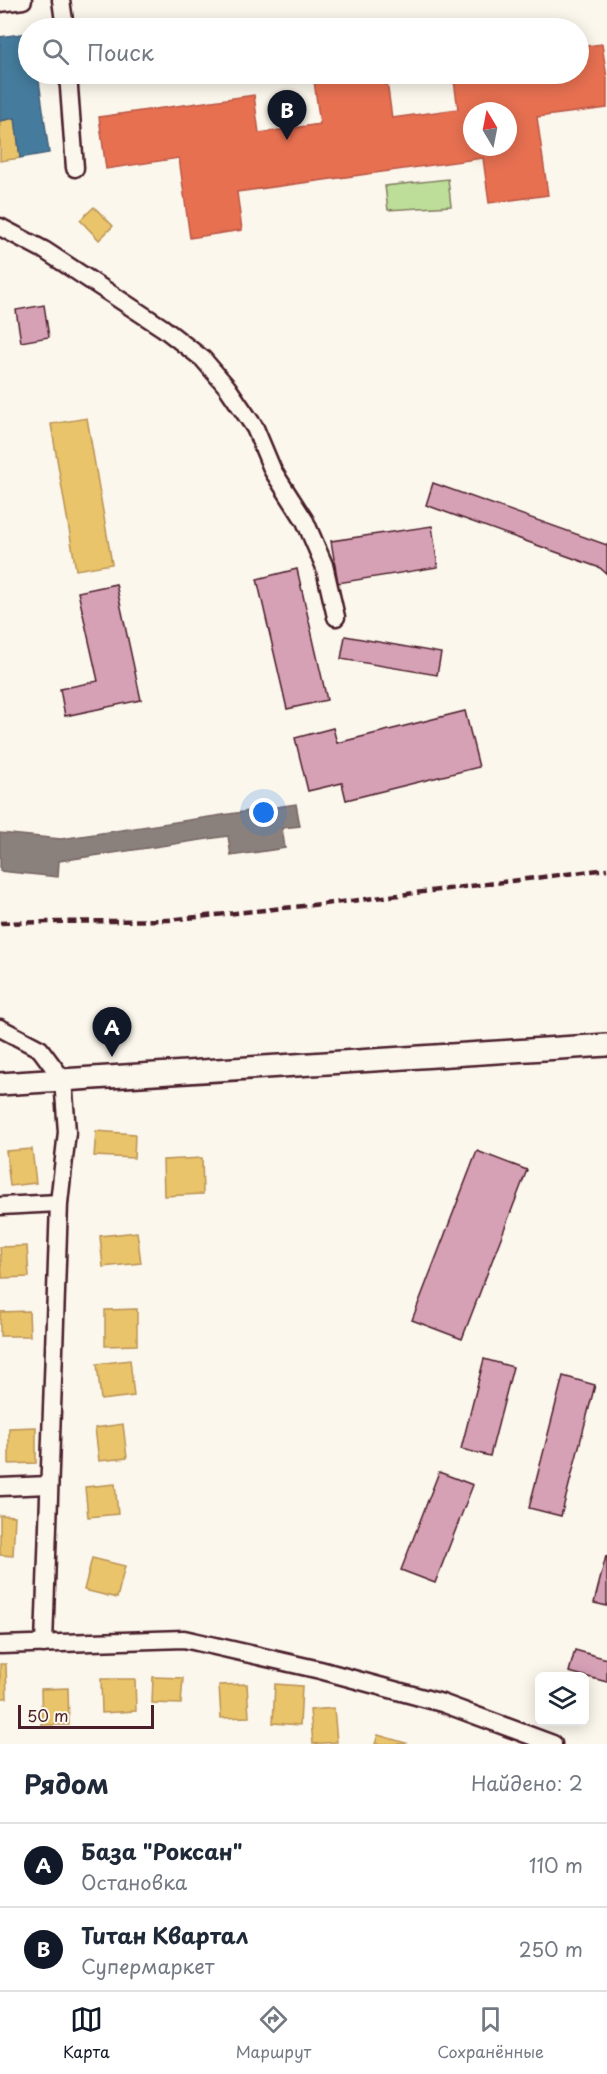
<!DOCTYPE html>
<html lang="ru">
<meta charset="utf-8">
<style>
body{margin:0;font-family:"Playpen Sans",sans-serif;background:#f6f6f7;color:#1f2937}
.controls{position:absolute;right:18px;bottom:18px;display:grid;overflow:hidden;border-radius:9px;box-shadow:0 3px 15px #0003}
.controls button{width:54px;height:54px;display:grid;place-items:center;padding:0;border:0;border-bottom:2px solid #e0e1e3;background:#fff;color:#1f2937;font:30px sans-serif}
.compass{position:absolute;left:463px;top:102px;width:54px;height:54px;border-radius:50%;background:#fff;box-shadow:0 3px 15px #0003;rotate:350deg}
.scale{position:absolute;left:18px;bottom:15px;width:136px;box-sizing:border-box;padding-left:6px;border:3px solid #4a1f2b;border-top:0;font-size:16px;line-height:21px;white-space:nowrap;color:#4a1f2b;-webkit-text-stroke:4px #fbf7ec;paint-order:stroke}
.you{position:absolute;left:264px;top:813px;width:21px;height:21px;margin:-15px;border:4px solid #fff;border-radius:50%;background:#1a73e8;box-shadow:0 0 0 9px #1a73e833}
.badge{display:grid;place-items:center;width:39px;height:39px;border-radius:50%;background:#111827;color:#fff;font-size:20px;font-weight:700}
.pin{position:absolute;translate:-50% -50px;filter:drop-shadow(0 2px 3px #0008)}
.pin::after{content:'';position:absolute;top:32px;width:21px;height:18px;background:inherit;clip-path:polygon(0 0,100% 0,50% 100%)}
.list{margin:0;padding:0;list-style:none}
h2{display:flex;justify-content:space-between;align-items:center;height:78px;margin:0;padding:0 24px;font-size:26px}
h2 small{font-size:20px;font-weight:400;color:#747a83}
.list li{display:grid;grid-template-columns:39px 1fr auto;gap:18px;align-items:center;box-sizing:border-box;height:84px;padding:0 24px;border-top:2px solid #e0e1e3}
.list b{display:block;font-size:22px;white-space:nowrap}
.list p{margin:0;font-size:20px;white-space:nowrap;color:#747a83}
.list em{font-size:20px;font-style:normal;color:#747a83}
.icon{flex:none;width:33px;height:33px;fill:none;stroke:currentColor;stroke-width:2;stroke-linecap:round;stroke-linejoin:round}
.map{position:relative;flex:none;width:607px;height:1744px;overflow:hidden}
.search{position:absolute;background:#fff;box-shadow:0 3px 15px #0003;left:18px;right:18px;top:18px;height:66px;display:flex;align-items:center;gap:15px;box-sizing:border-box;padding:0 21px;border-radius:33px;color:#747a83;font-size:22px}
.sheet{height:246px;background:#fff}
nav{display:flex;justify-content:space-around;align-items:center;box-sizing:border-box;height:84px;border-top:2px solid #e0e1e3;background:#fff;font-size:16px;color:#747a83}
nav a{display:grid;justify-items:center;gap:3px}
nav .on{color:#111827}
.map>svg:first-child{display:block}
.green{fill:#bcde98;stroke:#837e62;stroke-width:1.5}
.homes{fill:#e9c46a;stroke:#b99257;stroke-width:1.5}
.shops{fill:#e76f51;stroke:#b85746;stroke-width:1.5;fill-rule:evenodd}
.public{fill:#457b9d;stroke:#465f7b;stroke-width:1.5}
.industry{fill:#8a817c;stroke:#776464;stroke-width:1.5}
.building{fill:#d6a0b5;stroke:#4a1f2b;stroke-width:1.5}
.lines{fill:none;stroke-linecap:round;stroke-linejoin:round}
.minor-casing{stroke:#4a1f2b;stroke-width:21}
.tertiary-casing{stroke:#4a1f2b;stroke-width:26}
.minor{stroke:#fbf7ec;stroke-width:16}
.tertiary{stroke:#fbf7ec;stroke-width:21}
.rail{stroke:#4a1f2b;stroke-width:4.5;stroke-dasharray:9 4.5;stroke-linecap:butt}
</style>
<div class="map">
<svg width="607" height="1744" viewBox="0 0 607 1744">
<rect width="100%" height="100%" fill="#fbf7ec"/>
<filter id="ink" filterUnits="userSpaceOnUse"><feTurbulence type="fractalNoise" baseFrequency=".0167" numOctaves="2"/><feDisplacementMap in="SourceGraphic" scale="12" xChannelSelector="R" yChannelSelector="G"/><feConvolveMatrix kernelMatrix="1 2 1 2 8 2 1 2 1" color-interpolation-filters="sRGB"/></filter>
<g filter="url(#ink)">
<path class="green" d="M448,179L451,206L388,210L385,186Z"/>
<g class="homes">
<path d="M15,118L20,158L0,161V121Z"/>
<path d="M94,207L113,226L99,240L80,220Z"/>
<path d="M87,418L112,564L76,570L51,424Z"/>
<path d="M96,1131L135,1134L134,1158L94,1156Z"/>
<path d="M32,1149L36,1183L10,1186L6,1151Z"/>
<path d="M202,1158L203,1194L164,1196L163,1160Z"/>
<path d="M137,1232L141,1263L103,1267L100,1236Z"/>
<path d="M27,1246L29,1277L2,1278L0,1247Z"/>
<path d="M137,1309V1345L105,1346V1310Z"/>
<path d="M29,1311L30,1336H0V1312Z"/>
<path d="M130,1360L134,1396L101,1400L97,1364Z"/>
<path d="M123,1424L127,1458L99,1461L95,1428Z"/>
<path d="M36,1427V1463L9,1464V1428Z"/>
<path d="M115,1484L118,1514L88,1517L85,1487Z"/>
<path d="M0,1515L15,1516L13,1556L0,1555Z"/>
<path d="M92,1558L125,1566L117,1598L84,1590Z"/>
<path d="M0,1664H6L7,1698H0Z"/>
<path d="M153,1677L183,1678L181,1704L152,1703Z"/>
<path d="M101,1679H135L136,1711L102,1713Z"/>
<path d="M247,1684L249,1717L221,1718L219,1685Z"/>
<path d="M275,1684L302,1686L300,1725L273,1723Z"/>
<path d="M68,1688L69,1725H42L41,1689Z"/>
<path d="M334,1708L337,1742L313,1744L310,1710Z"/>
<path d="M378,1735L406,1743L405,1744H375Z"/>
</g>
<path class="shops" d="M602,44L607,78V108L537,117L548,195L489,203L483,158L237,192L242,230L190,238L179,158L106,169L99,117L254,95L259,133L320,124L313,74H386L392,118L458,109L453,74H578V47ZM472,111H508V147H472Z"/>
<path class="public" d="M28,33V74H38L49,153L20,158L15,118L0,121V37Z"/>
<path class="industry" d="M296,804L300,826L282,828L285,848L231,856L228,836L59,861L58,877L0,871V833L61,839Z"/>
<g class="building">
<path d="M44,305L49,337L21,342L16,310Z"/>
<path d="M433,483L607,545V574L600,568L426,505Z"/>
<path d="M432,526L438,567L338,583L331,541Z"/>
<path d="M297,569L327,700L287,709L257,579Z"/>
<path d="M116,584L141,700L65,716L60,689L98,681L78,592Z"/>
<path d="M345,636L441,653L437,675L341,659Z"/>
<path d="M465,711L479,767L346,800L342,783L308,791L295,738L333,728L337,743Z"/>
<path d="M477,1151L527,1170L462,1339L412,1320Z"/>
<path d="M484,1359L513,1367L490,1456L461,1449Z"/>
<path d="M563,1376L595,1385L561,1516L529,1508Z"/>
<path d="M439,1472L473,1485L435,1583L401,1570Z"/>
<path d="M606,1556H607V1606L594,1603Z"/>
<path d="M575,1650L607,1659V1682L569,1672Z"/>
</g>
<g class="lines">
<defs>
<g id="minor">
<path d="M61,0L65,28"/>
<path d="M0,3L23,0"/>
<path d="M68,74L75,168"/>
<path d="M0,227L44,250L163,328L203,359L227,387L255,428L273,471L305,521L324,565L336,617"/>
<path d="M0,1028L40,1049L63,1080L67,1132L59,1203L44,1644"/>
<path d="M0,1206L59,1203"/>
<path d="M0,1487L49,1485"/>
<path d="M0,1645L184,1639L320,1670L442,1703L553,1744"/>
</g>
<path id="tertiary" d="M0,1084L607,1045"/>
</defs>
<use href="#minor" class="minor-casing"/>
<use href="#tertiary" class="tertiary-casing"/>
<use href="#minor" class="minor"/>
<use href="#tertiary" class="tertiary"/>
<path class="rail" d="M0,923L168,920L351,901L607,869"/>
</g>
</g>
</svg>
<div class="controls">
<button><svg class="icon" aria-label="layers" viewBox="0 0 24 24"><path d="M12 4l9 5-9 5-9-5zM3 14l9 5 9-5"/></svg></button>
</div>
<svg class="compass" viewBox="-18 -18 36 36"><path d="M0-13l5 13h-10z" fill="#e53935"/><path d="M0 13l5-13h-10z" fill="#747a83"/></svg>
<div class="scale">50 m</div>
<div class="you"></div>
<div class="pin badge" style="left:112px;top:1057px">A</div>
<div class="pin badge" style="left:287px;top:140px">B</div>
<div class="search"><svg class="icon" aria-label="search" viewBox="0 0 24 24"><circle cx="10" cy="10" r="6"/><path d="M15 15l6 6"/></svg>Поиск</div>
</div>
<section class="sheet">
<h2>Рядом<small>Найдено: 2</small></h2>
<ul class="list">
<li><span class="badge">A</span><div><b>База &quot;Роксан&quot;</b><p>Остановка</p></div><em>110 m</em></li>
<li><span class="badge">B</span><div><b>Титан Квартал</b><p>Супермаркет</p></div><em>250 m</em></li>
</ul>
</section>
<nav>
<a class="on"><svg class="icon" aria-label="map" viewBox="0 0 24 24"><path d="M3 6l6-2 6 2 6-2v14l-6 2-6-2-6 2zM9 4v14M15 6v14"/></svg>Карта</a>
<a><svg class="icon" aria-label="directions" viewBox="0 0 24 24"><path d="M12 3l9 9-9 9-9-9zM9 14v-3h6M13 9l2 2-2 2"/></svg>Маршрут</a>
<a><svg class="icon" aria-label="saved" viewBox="0 0 24 24"><path d="M7 4h10v16l-5-4-5 4z"/></svg>Сохранённые</a>
</nav>
